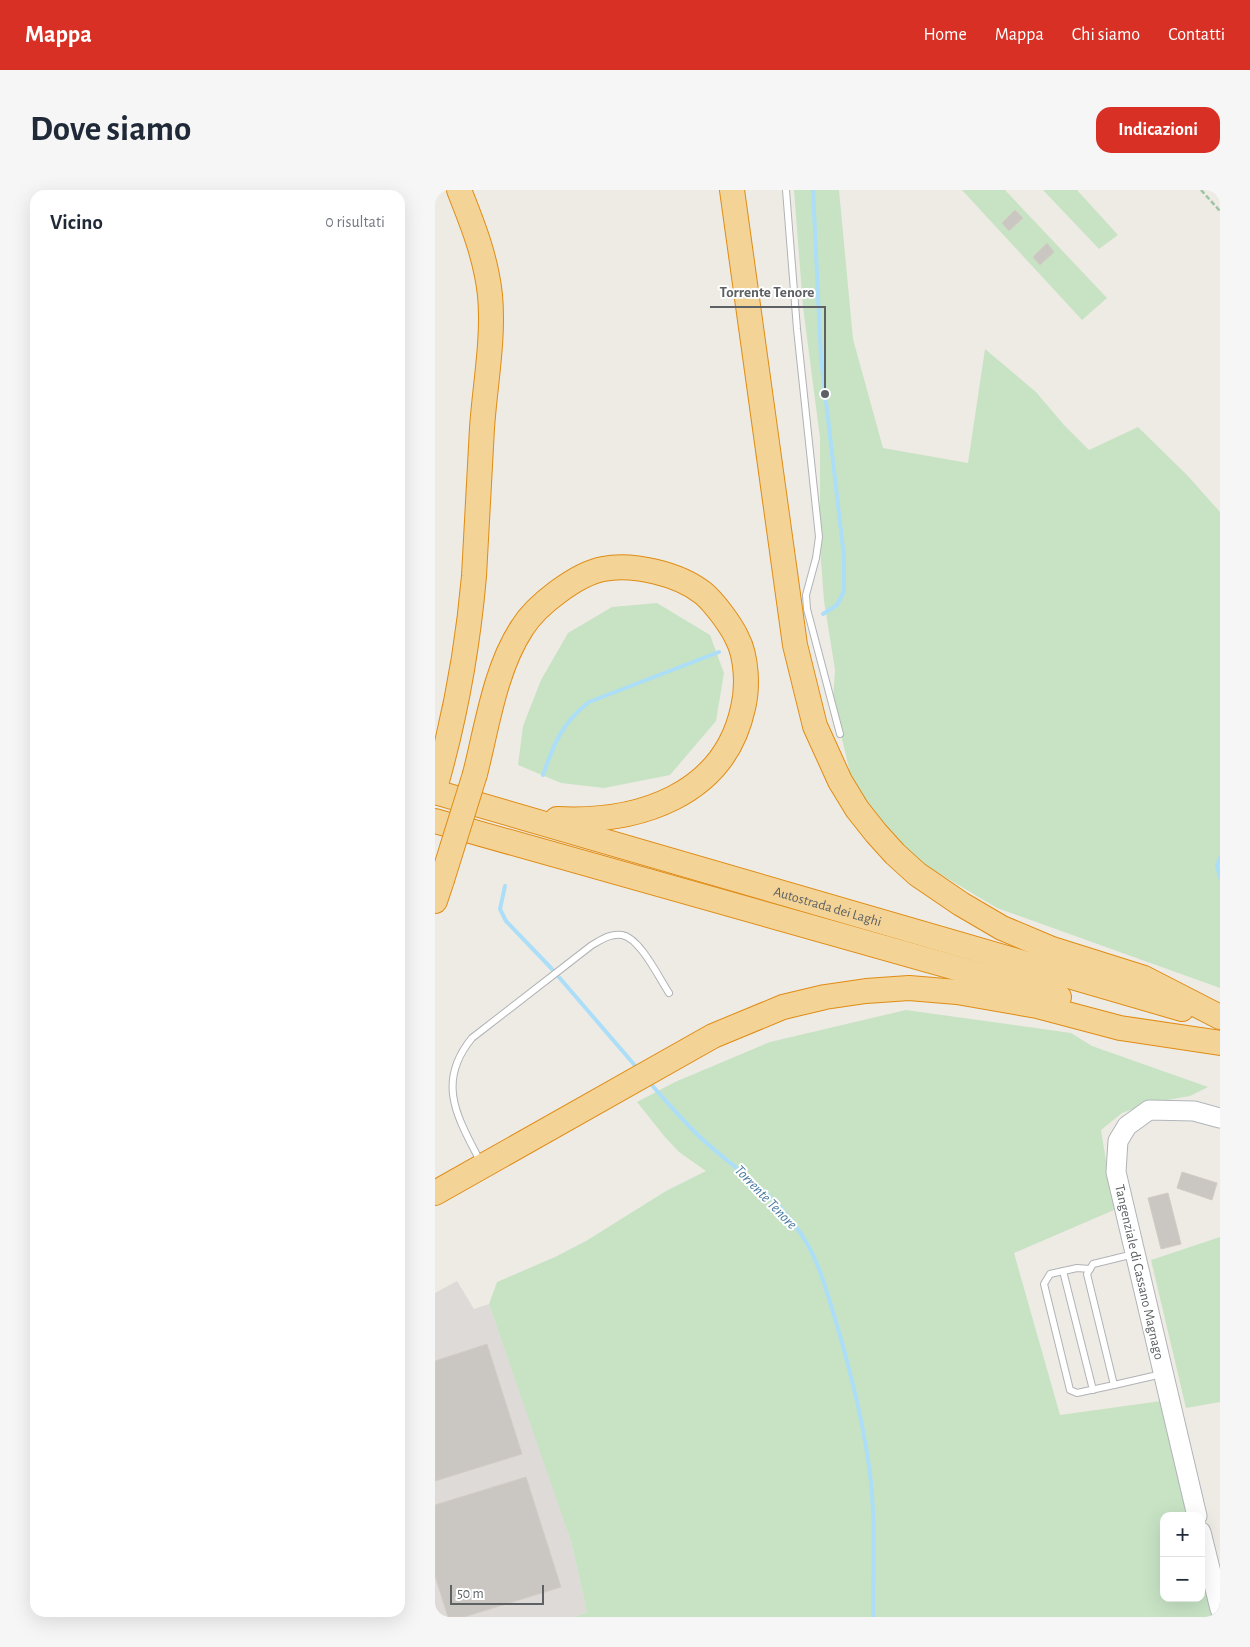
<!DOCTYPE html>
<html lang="it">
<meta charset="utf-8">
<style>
body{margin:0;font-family:"Alegreya Sans",sans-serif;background:#f6f6f7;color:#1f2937}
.controls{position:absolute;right:15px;bottom:15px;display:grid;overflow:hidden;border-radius:10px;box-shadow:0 5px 20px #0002}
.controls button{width:45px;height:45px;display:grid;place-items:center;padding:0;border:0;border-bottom:1px solid #e0e1e3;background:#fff;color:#1f2937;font:25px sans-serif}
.scale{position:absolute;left:15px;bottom:12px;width:94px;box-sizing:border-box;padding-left:5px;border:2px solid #5d6164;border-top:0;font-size:14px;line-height:18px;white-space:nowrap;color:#5d6164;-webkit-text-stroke:4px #fff;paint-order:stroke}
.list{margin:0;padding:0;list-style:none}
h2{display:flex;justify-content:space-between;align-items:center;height:65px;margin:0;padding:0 20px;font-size:21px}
h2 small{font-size:16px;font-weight:400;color:#747a83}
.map{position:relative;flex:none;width:785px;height:1427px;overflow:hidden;border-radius:15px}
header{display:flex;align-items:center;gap:30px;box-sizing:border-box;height:70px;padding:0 25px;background:#d93025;color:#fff}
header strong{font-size:24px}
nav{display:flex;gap:28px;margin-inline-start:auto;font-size:18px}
.intro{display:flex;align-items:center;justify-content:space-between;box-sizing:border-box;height:120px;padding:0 30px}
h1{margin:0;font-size:35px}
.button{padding:12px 22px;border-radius:15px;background:#d93025;color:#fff;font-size:18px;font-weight:700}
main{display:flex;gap:30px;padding:0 30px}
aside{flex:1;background:#fff;border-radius:15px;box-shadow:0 5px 20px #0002}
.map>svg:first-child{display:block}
.industrial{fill:#dddad7}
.green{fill:#c7e3c4}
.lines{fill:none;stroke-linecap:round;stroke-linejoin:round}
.stream{stroke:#acdef8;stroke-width:4}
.building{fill:#cac6c2;stroke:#d2ccc4}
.lane-casing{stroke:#b0b3b6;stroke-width:8}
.secondary-casing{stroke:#b1b5b9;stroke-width:21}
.highway-casing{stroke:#df8c14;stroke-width:26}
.path{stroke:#9ec4a4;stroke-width:2.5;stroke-dasharray:5 2.5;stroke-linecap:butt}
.lane{stroke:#fff;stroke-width:6}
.secondary{stroke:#fff;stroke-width:19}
.highway{stroke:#f4d396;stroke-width:24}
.highway-bridge-casing{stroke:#df8c14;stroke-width:26;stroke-linecap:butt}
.highway-bridge{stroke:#f4d396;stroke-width:24}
.labels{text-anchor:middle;stroke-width:4;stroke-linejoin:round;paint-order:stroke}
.street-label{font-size:14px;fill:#5d6164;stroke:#fff}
.water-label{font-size:15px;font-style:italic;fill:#477aa0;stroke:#fff}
.leader{fill:none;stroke:#5d6164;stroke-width:2}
.callout-dot{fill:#5d6164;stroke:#fff;stroke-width:2}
.callout-label{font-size:15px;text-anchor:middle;font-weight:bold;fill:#5d6164;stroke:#fff;stroke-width:4;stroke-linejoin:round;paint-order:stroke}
</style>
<header>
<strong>Mappa</strong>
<nav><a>Home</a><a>Mappa</a><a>Chi siamo</a><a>Contatti</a></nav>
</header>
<div class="intro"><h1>Dove siamo</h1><a class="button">Indicazioni</a></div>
<main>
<aside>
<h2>Vicino<small>0 risultati</small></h2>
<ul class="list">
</ul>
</aside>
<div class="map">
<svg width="785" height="1427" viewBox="0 0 785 1427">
<rect width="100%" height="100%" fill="#eeebe5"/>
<path class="industrial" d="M22,1091L39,1119L54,1114L110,1272L136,1351L152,1422L140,1427H0V1103Z"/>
<g class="green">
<path d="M359,0H404L418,149L448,258L533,273L550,159L601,202L629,235L654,260L703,237L752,285L785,322V798L562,718L473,665L418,596L398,510L400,480L389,411L385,358V248L368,117Z"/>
<path d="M527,0H570L672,108L647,130Z"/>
<path d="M608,0H642L683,45L664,59Z"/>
<path d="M222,413L275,445L289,483L281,531L235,585L169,598L126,593L83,575L88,536L106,490L133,443L177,417Z"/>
<path d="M471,820L636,843L657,856L773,897L755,906L715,913L687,923L666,940L679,1020L579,1063L625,1225L726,1211L754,1326H729V1408H766V1376L779,1427H140L152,1422L136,1351L54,1114L62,1092L120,1067L151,1051L231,1001L271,981L244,962L229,946L202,912L240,892L335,852Z"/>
<path d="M785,1047V1212L751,1218L716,1070Z"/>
</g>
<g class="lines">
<g class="stream">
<path d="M378,0L386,168L409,367V401L402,415L388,424"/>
<path d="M108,585C119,553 127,533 154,512L284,462"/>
<path d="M785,668L782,676L785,687"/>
<path d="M70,696L65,719L71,731L117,779L203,879"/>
<path d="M214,892C231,911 247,930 266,948C293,973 325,994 350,1023C381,1058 388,1089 401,1132C415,1179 427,1227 434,1276C441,1325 438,1377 438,1427"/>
</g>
</g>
<g class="building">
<path d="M580,20L588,28L574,41L567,33Z"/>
<path d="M612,53L619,62L605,75L598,67Z"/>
<path d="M747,982L782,993L777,1010L742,998Z"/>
<path d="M733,1003L746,1054L726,1059L713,1008Z"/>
<path d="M52,1154L87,1264L0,1291V1171Z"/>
<path d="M91,1287L126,1397L29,1427H13L0,1386V1315Z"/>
</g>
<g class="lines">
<defs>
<g id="lane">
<path d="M351,0L362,139L384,347L381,368L371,405L372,419L405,544"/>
<path d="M46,973C23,928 0,893 37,848L157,755C166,750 176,743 187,745C205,748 224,788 234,803"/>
<path d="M699,1064L658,1074L652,1084L679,1195L727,1184"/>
<path d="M655,1079L642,1078L615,1084L609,1094L635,1200L642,1203L679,1195"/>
<path d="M628,1081L658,1200"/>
</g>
<g id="secondary">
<path d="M762,1326L681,982L683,951L692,936L714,920L759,921L785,928"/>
<path d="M766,1342L785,1419"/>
</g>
<g id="highway">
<path d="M297,0L360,455L380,536L405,591L422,619L441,643L460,664L482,684L526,714L567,738L617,759L709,788L785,827"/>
<path d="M40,584C52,537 60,479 87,438C101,415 142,384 168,379C198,373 244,384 268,403C279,412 296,435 302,448C312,467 313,498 308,518C289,606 203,633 122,629"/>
<path d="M0,598C19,532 33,455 39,386C42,337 44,287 47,238C50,194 59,149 55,105C51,68 38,35 24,0"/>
<path id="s1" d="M0,602L747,819"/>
<path d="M0,631L624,807"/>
<path d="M0,711L7,690"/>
<path d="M0,1003L278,846L348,817L390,807L431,801L474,798L522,802L602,816L685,838L785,853"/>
</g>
</defs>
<use href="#lane" class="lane-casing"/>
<use href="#secondary" class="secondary-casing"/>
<use href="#highway" class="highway-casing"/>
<path class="path" d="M766,0L785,21"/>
<use href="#lane" class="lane"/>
<use href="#secondary" class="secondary"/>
<use href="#highway" class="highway"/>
<defs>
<path id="highway-bridge" d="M7,690L40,584"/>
</defs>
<use href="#highway-bridge" class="highway-bridge-casing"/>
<use href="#highway-bridge" class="highway-bridge"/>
</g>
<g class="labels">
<g class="street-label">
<text dy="5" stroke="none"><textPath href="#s1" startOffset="409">Autostrada dei Laghi</textPath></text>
<text transform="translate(705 1082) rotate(77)" y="5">Tangenziale di Cassano Magnago</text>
</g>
<g class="water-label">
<text transform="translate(331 1007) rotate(46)" y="5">Torrente Tenore</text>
</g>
</g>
<path class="leader" d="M390 204L390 117H275"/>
<circle class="callout-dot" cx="390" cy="204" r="5"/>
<g class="callout-label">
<text x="332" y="107">Torrente Tenore</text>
</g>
</svg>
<div class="controls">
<button>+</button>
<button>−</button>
</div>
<div class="scale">50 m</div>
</div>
</main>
